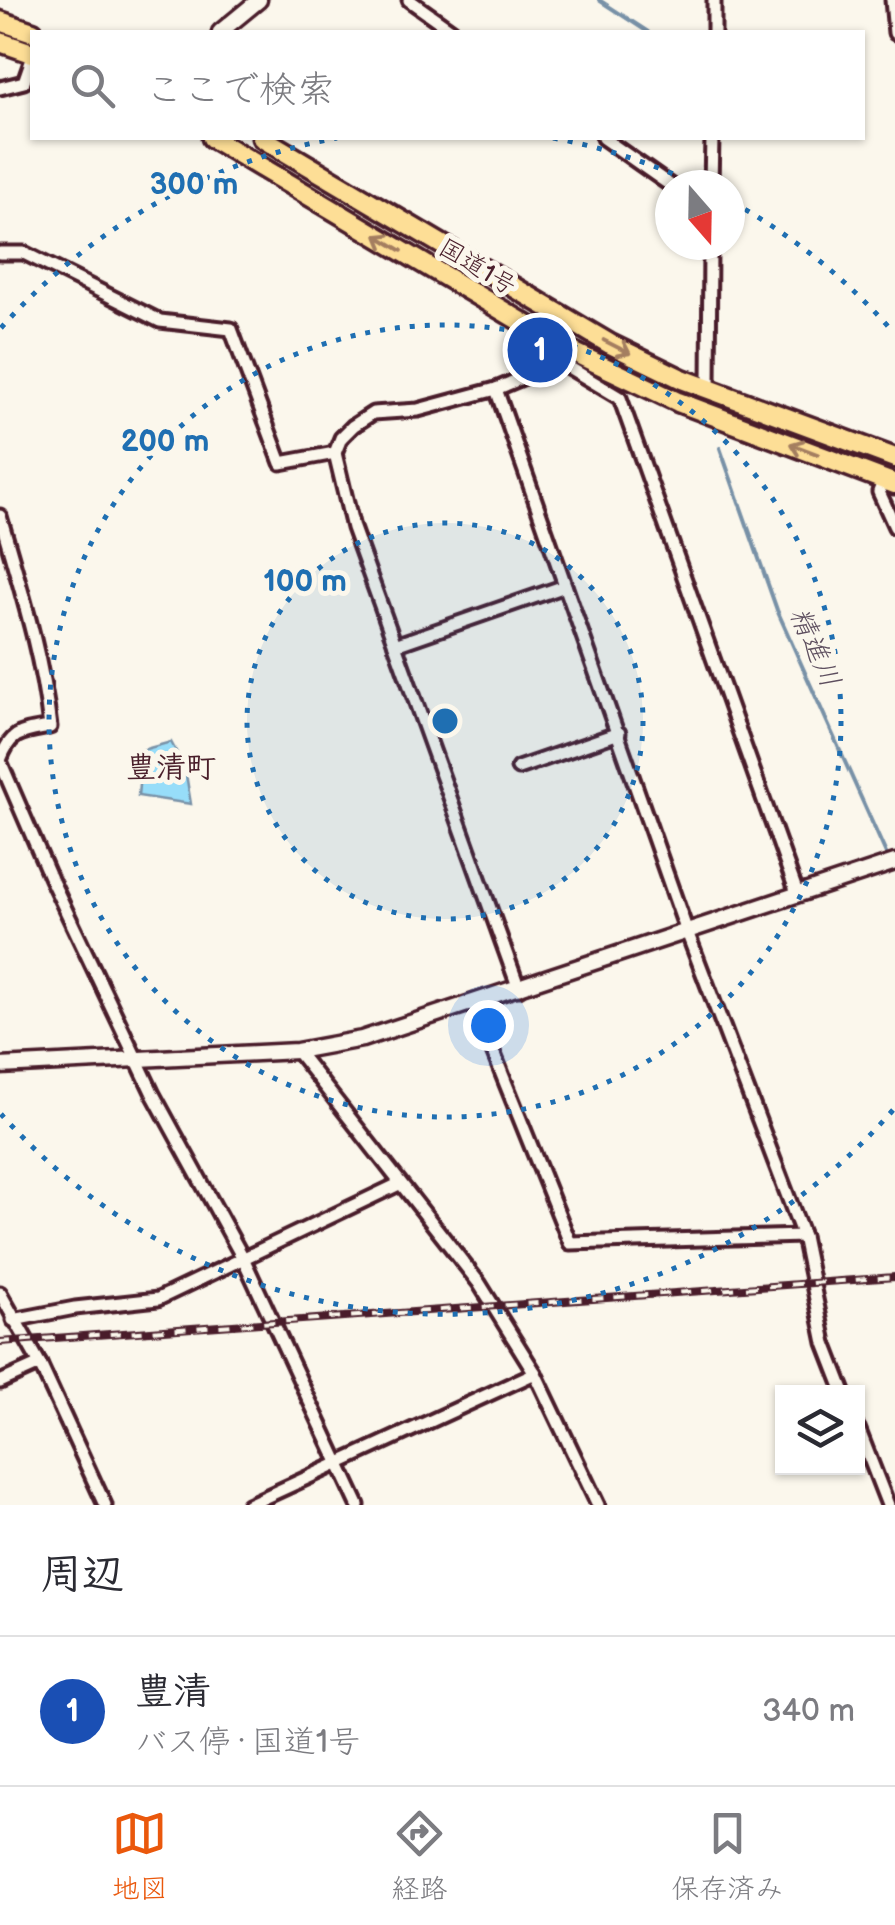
<!DOCTYPE html>
<html lang="ja">
<meta charset="utf-8">
<style>
body{margin:0;font-family:"Balsamiq Sans","Klee One",sans-serif;background:#f2f2f3;color:#2b2b33}
.controls{position:absolute;right:30px;bottom:30px;display:grid;overflow:hidden;border-radius:0px;box-shadow:0 2px 8px #0004}
.controls button{width:90px;height:90px;display:grid;place-items:center;padding:0;border:0;border-bottom:2px solid #e1e1e2;background:#fff;color:#2b2b33;font:50px sans-serif}
.compass{position:absolute;left:655px;top:170px;width:90px;height:90px;border-radius:50%;background:#fff;box-shadow:0 2px 8px #0004;rotate:160deg}
.you{position:absolute;left:488px;top:1025px;width:35px;height:35px;margin:-25px;border:8px solid #fff;border-radius:50%;background:#1a73e8;box-shadow:0 0 0 15px #1a73e833}
.badge{display:grid;place-items:center;width:65px;height:65px;border-radius:50%;background:#ea580c;color:#fff;font-size:32px;font-weight:700}
.pin{position:absolute;translate:-50% -50%;border:5px solid #fff;box-shadow:0 2px 10px #0006}
.list{margin:0;padding:0;list-style:none}
h2{display:flex;justify-content:space-between;align-items:center;height:130px;margin:0;padding:0 40px;font-size:42px}
h2 small{font-size:32px;font-weight:400;color:#7c7c81}
.list li{display:grid;grid-template-columns:65px 1fr auto;gap:30px;align-items:center;box-sizing:border-box;height:150px;padding:0 40px;border-top:2px solid #e1e1e2}
.list b{display:block;font-size:38px;white-space:nowrap}
.list p{margin:0;font-size:32px;white-space:nowrap;color:#7c7c81}
.list em{font-size:32px;font-style:normal;color:#7c7c81}
.icon{flex:none;width:55px;height:55px;fill:none;stroke:currentColor;stroke-width:2;stroke-linecap:round;stroke-linejoin:round}
.map{position:relative;flex:none;width:895px;height:1505px;overflow:hidden}
.search{position:absolute;background:#fff;box-shadow:0 2px 8px #0004;left:30px;right:30px;top:30px;height:110px;display:flex;align-items:center;gap:25px;box-sizing:border-box;padding:0 35px;border-radius:0px;color:#7c7c81;font-size:38px}
.sheet{height:280px;background:#fff}
nav{display:flex;justify-content:space-around;align-items:center;box-sizing:border-box;height:140px;border-top:2px solid #e1e1e2;background:#fff;font-size:28px;color:#7c7c81}
nav a{display:grid;justify-items:center;gap:5px}
nav .on{color:#ea580c}
.map>svg:first-child{display:block}
.water{fill:#97ddf9;stroke:#7891a7;stroke-width:2.5}
.lines{fill:none;stroke-linecap:round;stroke-linejoin:round}
.stream{stroke:#7891a7;stroke-width:4}
.minor-casing{stroke:#4a1f2b;stroke-width:19}
.tertiary-casing{stroke:#4a1f2b;stroke-width:21}
.trunk-casing{stroke:#4a1f2b;stroke-width:25}
.minor{stroke:#fbf7ec;stroke-width:11}
.tertiary{stroke:#fbf7ec;stroke-width:14}
.trunk{stroke:#fdde96;stroke-width:18}
.rail-casing{stroke:#4a1f2b;stroke-width:8}
.rail{stroke:#fbf7ec;stroke-width:4;stroke-dasharray:11;stroke-linecap:butt}
.oneway{stroke:#a47e60}
.ring{fill:none;stroke:#1f6fb2;stroke-width:5;stroke-dasharray:5 10}
.labels{text-anchor:middle;stroke-width:10;stroke-linejoin:round;paint-order:stroke}
.street-label{font-size:25px;fill:#4a1f2b;stroke:#fbf7ec}
.water-label{font-size:28px;font-style:italic;fill:#5d4e5e;stroke:#fbf7ec}
.quarter-label{font-size:30px;font-weight:bold;fill:#4a1f2b;stroke:#fbf7ec}
.centre{fill:#1f6fb2;stroke:#fbf7ec;stroke-width:5}
.ring-label{font-size:30px;text-anchor:middle;font-weight:bold;fill:#1f6fb2;stroke:#fbf7ec;stroke-width:10;stroke-linejoin:round;paint-order:stroke}
</style>
<div class="map">
<svg width="895" height="1505" viewBox="0 0 895 1505">
<rect width="100%" height="100%" fill="#fbf7ec"/>
<filter id="ink" filterUnits="userSpaceOnUse"><feTurbulence type="fractalNoise" baseFrequency=".01" numOctaves="2"/><feDisplacementMap in="SourceGraphic" scale="20" xChannelSelector="R" yChannelSelector="G"/><feConvolveMatrix kernelMatrix="1 2 1 2 8 2 1 2 1" color-interpolation-filters="sRGB"/></filter>
<g filter="url(#ink)">
<path class="water" d="M171,742L185,768L191,804L138,796L142,750Z"/>
<g class="lines">
<g class="stream">
<path d="M599,0L648,32"/>
<path d="M704,315V270"/>
<path d="M701,380L704,345"/>
<path d="M720,448L777,610L888,858"/>
</g>
<defs>
<g id="minor">
<path d="M409,0L454,32"/>
<path d="M892,0L895,33"/>
<path d="M714,32V0"/>
<path d="M0,88L24,82L32,59"/>
<path d="M603,138L670,185"/>
<path d="M711,185L712,138"/>
<path d="M0,253H24L160,321L231,329L281,463L335,453"/>
<path d="M560,362L620,398L797,893"/>
<path d="M709,387L710,245"/>
<path d="M496,389L686,929L803,1236L825,1343L844,1392"/>
<path d="M884,479L879,492L895,527"/>
<path d="M0,516C20,586 42,655 50,727C22,732 11,731 0,760"/>
<path d="M395,645L565,586"/>
<path d="M0,761L51,879L153,1094L244,1260L358,1505"/>
<path d="M518,768L619,733"/>
<path d="M519,989L353,528L335,453L341,438L353,426L373,413L418,410L496,389L560,362L569,350"/>
<path d="M473,1002L570,1243L803,1236"/>
<path d="M297,1051L479,1283L535,1373L598,1505"/>
<path d="M0,1293L40,1364L105,1505"/>
<path d="M13,1320L75,1308L158,1299L399,1184"/>
<path d="M0,1382L40,1364"/>
<path d="M858,1428L888,1505"/>
<path d="M248,1505L535,1373"/>
</g>
<g id="tertiary">
<path d="M220,32L259,0"/>
<path d="M0,1066L297,1051L362,1039L895,862"/>
</g>
<g id="trunk">
<path d="M0,21L33,32"/>
<path d="M0,42L32,53"/>
<path d="M212,138L569,350L678,402L895,484"/>
<path d="M262,138L610,344L682,379L895,458"/>
</g>
</defs>
<use href="#minor" class="minor-casing"/>
<use href="#tertiary" class="tertiary-casing"/>
<use href="#trunk" class="trunk-casing"/>
<use href="#minor" class="minor"/>
<use href="#tertiary" class="tertiary"/>
<use href="#trunk" class="trunk"/>
<defs>
<path id="rail" d="M0,1342L895,1277"/>
</defs>
<use href="#rail" class="rail-casing"/>
<use href="#rail" class="rail"/>
</g>
<defs><path id="oneway-shaft" d="M-6 0H5M1.5-3L5.5 0L1.5 3" fill="none" stroke-width="1.6" stroke-linecap="round" stroke-linejoin="round" transform="scale(2.5)"/></defs>
<g class="oneway">
<use href="#oneway-shaft" transform="translate(389 243) rotate(-149)"/>
<use href="#oneway-shaft" transform="translate(617 347) rotate(27)"/>
<use href="#oneway-shaft" transform="translate(804 449) rotate(-159)"/>
</g>
</g>
<circle cx="445" cy="721" r="198" fill="#1f6fb2" fill-opacity=".12"/>
<g class="ring">
<circle cx="445" cy="721" r="198"/>
<circle cx="445" cy="721" r="396"/>
<path d="M893 1110A593 593 0 0 1 1 1114M1 328A593 593 0 0 1 337 138M553 138A593 593 0 0 1 696 184M732 202A593 593 0 0 1 893 332"/>
</g>
<g class="labels">
<g class="street-label">
<text transform="translate(478 266) rotate(31)" y="9">国道1号</text>
</g>
<g class="water-label">
<text transform="translate(816 647) rotate(66)" y="10">精進川</text>
</g>
<g class="quarter-label">
<text x="171" y="777">豊清町</text>
</g>
</g>
<circle cx="445" cy="721" r="15" class="centre"/>
<g class="ring-label">
<text x="194" y="194">300 m</text>
<text x="165" y="451">200 m</text>
<text x="305" y="591">100 m</text>
</g>
</svg>
<div class="controls">
<button><svg class="icon" aria-label="layers" viewBox="0 0 24 24"><path d="M12 4l9 5-9 5-9-5zM3 14l9 5 9-5"/></svg></button>
</div>
<svg class="compass" viewBox="-18 -18 36 36"><path d="M0-13l5 13h-10z" fill="#e53935"/><path d="M0 13l5-13h-10z" fill="#7c7c81"/></svg>
<div class="you"></div>
<div class="pin badge" style="left:540px;top:350px;background:#1a4fb4">1</div>
<div class="search"><svg class="icon" aria-label="search" viewBox="0 0 24 24"><circle cx="10" cy="10" r="6"/><path d="M15 15l6 6"/></svg>ここで検索</div>
</div>
<section class="sheet">
<h2>周辺<small></small></h2>
<ul class="list">
<li><span class="badge" style="background:#1a4fb4">1</span><div><b>豊清</b><p>バス停 · 国道1号</p></div><em>340 m</em></li>
</ul>
</section>
<nav>
<a class="on"><svg class="icon" aria-label="map" viewBox="0 0 24 24"><path d="M3 6l6-2 6 2 6-2v14l-6 2-6-2-6 2zM9 4v14M15 6v14"/></svg>地図</a>
<a><svg class="icon" aria-label="directions" viewBox="0 0 24 24"><path d="M12 3l9 9-9 9-9-9zM9 14v-3h6M13 9l2 2-2 2"/></svg>経路</a>
<a><svg class="icon" aria-label="saved" viewBox="0 0 24 24"><path d="M7 4h10v16l-5-4-5 4z"/></svg>保存済み</a>
</nav>
